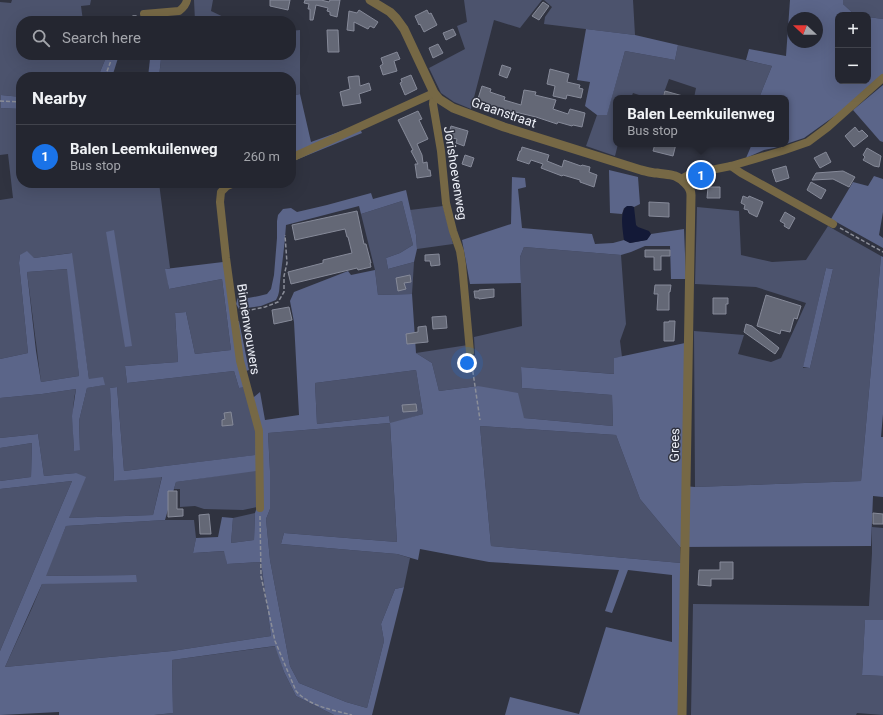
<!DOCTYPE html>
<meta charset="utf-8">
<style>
body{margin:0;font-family:Roboto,sans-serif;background:#2c2e38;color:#f1f3f6}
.controls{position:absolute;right:12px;top:12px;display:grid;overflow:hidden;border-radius:8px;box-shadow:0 4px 16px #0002}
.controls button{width:36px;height:36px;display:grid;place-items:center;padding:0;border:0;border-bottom:1px solid #41434c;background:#242630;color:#f1f3f6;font:20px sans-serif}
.compass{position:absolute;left:787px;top:12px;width:36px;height:36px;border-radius:50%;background:#242630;box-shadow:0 4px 16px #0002;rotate:292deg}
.you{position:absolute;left:467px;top:363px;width:14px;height:14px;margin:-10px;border:3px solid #fff;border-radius:50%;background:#1a73e8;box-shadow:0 0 0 6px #1a73e833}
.badge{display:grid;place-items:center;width:26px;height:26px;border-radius:50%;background:#1a73e8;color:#fff;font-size:13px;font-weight:700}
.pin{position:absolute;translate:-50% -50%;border:2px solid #fff;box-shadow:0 1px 4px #0006}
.popup{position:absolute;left:613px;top:95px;width:176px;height:52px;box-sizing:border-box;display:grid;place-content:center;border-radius:8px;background:#242630;filter:drop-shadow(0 1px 3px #0005);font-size:13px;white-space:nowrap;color:#a3a5ab}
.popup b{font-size:15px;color:#f1f3f6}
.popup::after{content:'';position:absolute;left:50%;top:100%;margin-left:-8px;border:8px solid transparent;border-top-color:#242630}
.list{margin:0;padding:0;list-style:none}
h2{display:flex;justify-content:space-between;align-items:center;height:52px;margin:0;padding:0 16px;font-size:17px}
h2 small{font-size:13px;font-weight:400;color:#a3a5ab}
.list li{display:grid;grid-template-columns:26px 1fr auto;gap:12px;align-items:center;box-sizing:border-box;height:64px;padding:0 16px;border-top:1px solid #41434c}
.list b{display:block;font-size:15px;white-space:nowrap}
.list p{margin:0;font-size:13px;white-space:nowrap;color:#a3a5ab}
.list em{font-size:13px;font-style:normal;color:#a3a5ab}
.icon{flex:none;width:22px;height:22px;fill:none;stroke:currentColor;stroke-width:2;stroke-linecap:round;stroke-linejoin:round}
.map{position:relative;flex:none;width:883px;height:715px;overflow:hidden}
.search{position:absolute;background:#242630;box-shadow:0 4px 16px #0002;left:16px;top:16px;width:280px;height:44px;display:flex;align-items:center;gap:10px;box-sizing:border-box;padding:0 14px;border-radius:16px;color:#a3a5ab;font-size:15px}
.panel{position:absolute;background:#242630;box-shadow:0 4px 16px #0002;left:16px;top:72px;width:280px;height:116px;border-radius:16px}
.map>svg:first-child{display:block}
.green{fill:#4c536d;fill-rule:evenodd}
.forest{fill:#5b6589;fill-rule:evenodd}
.water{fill:#131937}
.building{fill:#646876;stroke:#868a99}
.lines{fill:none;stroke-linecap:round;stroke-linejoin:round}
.path{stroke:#8b8e99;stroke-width:1.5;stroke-dasharray:4 2;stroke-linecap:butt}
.minor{stroke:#766845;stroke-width:8}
.tertiary{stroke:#766845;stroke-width:9}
.labels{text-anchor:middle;stroke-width:3;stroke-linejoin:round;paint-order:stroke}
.street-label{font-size:13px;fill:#eceff7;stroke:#303340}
</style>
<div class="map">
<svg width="883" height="715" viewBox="0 0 883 715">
<rect width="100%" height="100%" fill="#303340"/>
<g class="green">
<path d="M12,0H91L90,5L81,6L83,21H21V55H107L98,77H21V97L1,95V108L21,109V183H159L170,268L166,269L169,289L222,279L231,350L195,354L186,312L175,313L178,362L125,366L127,383L234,371L239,388L247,387L256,433V455L124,471L117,387L110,388L114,481L162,476L153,515L69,518L76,473L44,476L38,434L0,438V398L42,394L76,389C71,409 73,430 74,450H80L79,421L87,388L104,385L89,379L71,253L34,258L20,255L19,263L28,353L0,359V200L13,198L8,154L0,155V2L11,3Z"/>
<path d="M194,0H213L211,11L232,21H195Z"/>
<path d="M464,0H542L520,28L494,20L471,109L454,102L441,93L429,68L465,49L457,26L467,22Z"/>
<path d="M544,0H633L635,35L544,24L545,17L552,7Z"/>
<path d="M843,0H883V19L868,17V15H855L843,4Z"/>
<path d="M300,30V94L291,96V77H159L161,60L150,59L151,55H169L199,58V55H291V31Z"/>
<path d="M678,45L772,66L759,98H694L696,88L669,79L662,98H648L633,93L631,98H616V144H618L615,156L586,146L597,115L607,114L625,51L675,60Z"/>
<path d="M402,201L413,245L400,253L386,258L388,269L414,262L412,294L378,295L375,270L361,214Z"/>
<path d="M443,206L453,244L417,249L416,235L410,210Z"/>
<path d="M697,207L739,211L741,255L772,262L806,260L828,226L881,256L861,481L695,487L694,331L744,335L738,354L771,362L781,358L806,303L756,287L695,284ZM826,268L833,269L810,368H803Z"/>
<path d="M524,247L621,255L626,324L620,341L622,357L614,358L615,374L521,367L522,388L612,395L613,426L524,418L478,386L439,391L432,363L416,353L468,345L469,356L475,355L474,337L522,326L520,257Z"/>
<path d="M68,269L79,376L41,382L27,272Z"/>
<path d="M416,370L423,414L390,424L397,542L284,533L281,544L397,554L410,558L404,587L395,589L381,624L384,641L367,708L346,702L299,683L290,666L270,560L266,519L270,509V471L268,433L390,423L389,416L317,424L315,383Z"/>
<path d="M480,426L616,435L640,499L680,547L681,563L491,546Z"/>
<path d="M32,443L31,477L0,481V448Z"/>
<path d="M256,470L257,507L243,510L204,509L195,506L180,507V489H174L176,482Z"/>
<path d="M72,481L0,651V489Z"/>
<path d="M255,513L254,540L231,543L233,518Z"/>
<path d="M165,520H194L196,538L193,553L225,551L227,564L261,562L271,636L172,651L5,667L32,608L42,584L135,575L45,576L66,526Z"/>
<path d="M872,527L883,528V620L865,621L862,675L883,676V715L857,713L856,715H691L693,604L869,606L872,553Z"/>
<path d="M276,646L284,672L296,696L334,715H154L173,713L172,660Z"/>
</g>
<g class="forest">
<path d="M790,0H843V4L855,15H838V81H868V17L883,19V75L843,110L804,138L774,148L764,150L746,158L752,144H786V98H759L772,66L746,60L749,49L786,56ZM793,18H817V42H793Z"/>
<path d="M586,29L635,35L678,45L675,60L625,51L607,115H597L585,106L590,82L577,80Z"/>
<path d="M107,55H119L112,77H98Z"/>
<path d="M150,59H161L159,77H148Z"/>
<path d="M883,85V142L880,141L853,110Z"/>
<path d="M300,94L311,142L358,125L362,133L291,162V96Z"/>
<path d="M1,95L21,97V109L1,108Z"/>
<path d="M609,170L638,177L640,204L634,207L631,206L624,208L622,214L610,213Z"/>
<path d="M874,176L883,179V212L879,235L883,238V248L831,219L853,182L868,186Z"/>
<path d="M512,177L525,178L526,187L518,189L522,228L592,234L595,244L613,243L624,240L630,243L646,240L649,237L651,234L684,229L686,279H671L670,246H645L631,252L621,255L524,247L520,257L521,283L470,284L462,240L511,224Z"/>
<path d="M406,190L416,235L417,249L414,262L388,269L386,258L400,253L413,245L402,201L361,214L359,206L286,225C285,244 282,263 280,282C279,289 280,293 276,300L261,306L239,309L236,304L238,297L248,298L259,296L267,294L271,289L274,275L277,238V221L278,215L283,209L291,208L297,212L327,205L371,193L373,199Z"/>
<path d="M114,230L132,346L125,347L106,232Z"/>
<path d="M27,251L34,258L72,253L89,379L103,377L105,385L87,388L79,421L80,450L74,451L72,416L76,389L42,394L0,398V359L28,353L19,263L20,255ZM67,269L79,376L41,382L36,351L27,272Z"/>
<path d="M881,256L883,257V414L881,437H883V497L873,496L871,546L680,547L640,499L616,435L480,426L491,546L681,563L678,715H505L510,697L579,714L606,627L672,642V575L628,570L612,613L605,611L619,570L489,562L420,549L418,560L397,554L281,544L284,533L397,542L390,423L268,433L270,471V509L266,519L270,560L290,666L299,683L346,702L367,708L384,641L381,624L395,589L404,587L372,715H334L296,696L284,672L275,646L172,660L173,713L154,715H59V712L0,715V651L72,481L0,489V481L31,477L32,443L0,448V438L38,434L44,476L76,473L86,477L69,518L153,515L162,477L114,481L110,388L117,387L124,471L255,455L256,433L248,402L260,392L265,420L299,415L294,322L290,301L294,292L348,271L351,275L375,270L378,295L412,294L416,353L432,363L439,391L478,386L518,393L524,418L613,426L612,395L522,388L521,367L614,374V358L685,343L683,486L695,487L861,481ZM416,370L423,414L390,423L389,416L317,424L315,383ZM256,471L257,507L255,513L254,540L231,543L233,518L222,517L218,537L196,538L193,553L224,551L227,564L261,562L271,636L172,651L5,667L42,584L137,582L136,575L46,576L66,526L165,520L176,482Z"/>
<path d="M223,262L233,321H239L249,370L243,372L247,387L239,388L234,371L127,383L125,366L178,362L175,313L186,312L195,354L231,350L222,279L169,289L165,269Z"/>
<path d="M826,268L833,269L810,368L803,367Z"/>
<path d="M865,620H883V676L862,675Z"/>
</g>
<path class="water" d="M627,206H631L634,207L636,225L638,227L649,231L651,234L647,240L630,243L624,240C623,231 619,211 627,206Z"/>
<g class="building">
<path d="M270,0H290L288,10L270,6Z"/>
<path d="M305,0H321L329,2L330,0H340L337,17L330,15V12L327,11L328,8L316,5L313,20H310V9H308L309,4L304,3Z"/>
<path d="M543,2L549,6L539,20L532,16Z"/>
<path d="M359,10L378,22L374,28L370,26L368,29L354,22V31L347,30L349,11L357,13Z"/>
<path d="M427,10L429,14L431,13L437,25L424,32L420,24L419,25L415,16Z"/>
<path d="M453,29L456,35L446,40L443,33Z"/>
<path d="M327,30H338L339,52H328Z"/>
<path d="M438,44L443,53L433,58L429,48Z"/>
<path d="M397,52L400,59L394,61L397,71L383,75L380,66L383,64L381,58Z"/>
<path d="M502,65L511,68L507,78L499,75Z"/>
<path d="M550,69L569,74L567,82L580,85L579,88L583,89L581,98L567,95L566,99L553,96L555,86L547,84Z"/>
<path d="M411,75L417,89L405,95L400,83L402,82L401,79Z"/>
<path d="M356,76H359L360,86L369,83L371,90L359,94L361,103L343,106L340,92L350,89L348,77Z"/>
<path d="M482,86L491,89L490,92L505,97L504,100L521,105L524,90L536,92L535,95L556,100L553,109L568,114L570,109L585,113L582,127L573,125L572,126L558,122L557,124L536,117L511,111L510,112L507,111L506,112L489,107L488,109L476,105Z"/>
<path d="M665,91L683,96L682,98H663Z"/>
<path d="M418,111L422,119L419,120L428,139L417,144L422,155L423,163L427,162L428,170H430L431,176L417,178L415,164H418L411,151L413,150L398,120Z"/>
<path d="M451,126L468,131L464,146L456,143L457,139L448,137Z"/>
<path d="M855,127L859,132L862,130L868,136L854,147L845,136Z"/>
<path d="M655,144H676L673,156L653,151Z"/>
<path d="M522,147L549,155L547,161L562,167L564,160L581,166L582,165L590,167L589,172L597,175L594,187L580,182V180L563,175L562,176L541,168L543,164L531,160L529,164L517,160L520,151H521Z"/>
<path d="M867,148L881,156L879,167L874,166L863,160L865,157L863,155Z"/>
<path d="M826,152L831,162L820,168L814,158Z"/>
<path d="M465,155L474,158L471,167L462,164Z"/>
<path d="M786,166L789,178L776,182L772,170Z"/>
<path d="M843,171L855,177L849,187L833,179L812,180L816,173Z"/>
<path d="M811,182L826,190L821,199L807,190Z"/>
<path d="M708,187H720V198H707Z"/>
<path d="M743,196L748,198L749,196L763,202L757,217L749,213L748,210L744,209L745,205L741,203Z"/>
<path d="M649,202L669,203V217L649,216Z"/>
<path d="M357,211L364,244H366L371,263H370L371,267L358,270L357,268L291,284L288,272L323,263V260L352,253L348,237H347L345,229L295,240L292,225Z"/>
<path d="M785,212L795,218L789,229L784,226L785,224L780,221Z"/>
<path d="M645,250H670V256H661V270H654V257H645Z"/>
<path d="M439,254L440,265L431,266L430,261H425V255Z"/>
<path d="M410,275L411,282L404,283L406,289L398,291L396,278Z"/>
<path d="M655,285H671L670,292H669V310H657L658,294H654Z"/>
<path d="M494,289V297L479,299V298H475L474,291H479V290Z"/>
<path d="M766,295L801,306L797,319L794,318L790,332L781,330L780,334L757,326Z"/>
<path d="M713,298H728V304H726V314H713Z"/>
<path d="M289,307L292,320L274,324L272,310Z"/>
<path d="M446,316L447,328L433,329L432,317Z"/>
<path d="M669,321H675L674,341H664V322H669Z"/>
<path d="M746,324L752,326L779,348L775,354L744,332Z"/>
<path d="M426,326L428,342L407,344L406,334L418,332V327Z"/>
<path d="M416,404L417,411L403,412L402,405Z"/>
<path d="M231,412L233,425L222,426V420L225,419L224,413Z"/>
<path d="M168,491H177V509H183V516L168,517Z"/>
<path d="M873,513L883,514V524H873Z"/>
<path d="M209,514L211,534H200L199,515Z"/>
<path d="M720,562H733V579H711V586L698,585L699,570H720Z"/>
</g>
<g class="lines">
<g class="path">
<path d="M129,21L133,16H137"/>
<path d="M105,77L113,55"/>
<path d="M0,101L21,102"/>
<path d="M840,228L883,252"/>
<path d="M240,312L265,307L278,302L284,292V276L287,263L285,235"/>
<path d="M471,359L480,420"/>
<path d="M260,516L261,576L275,641L296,691C309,706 333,710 352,715"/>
</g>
<g class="minor">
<path d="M144,14L179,11C183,8 186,5 187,0"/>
<path d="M434,93L433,104L441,151L446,203L453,231L460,251L462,264L470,352"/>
<path d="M291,158L434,93"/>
<path d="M731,166L741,173L833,224"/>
<path d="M681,179L694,172L716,169L731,166L782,151L808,142L828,127L883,78"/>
<path d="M234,183L227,186L221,192L220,202L226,258L240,361L259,431L260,508"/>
</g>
<path class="tertiary" d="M370,0L390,12L396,18L404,29L434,93L439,99L453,108L504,127L641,170C646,171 651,173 657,173C669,175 676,173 686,184C689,187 691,190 691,195L682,715"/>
</g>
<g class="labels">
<g class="street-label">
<text transform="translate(504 112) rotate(19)" y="5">Graanstraat</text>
<text transform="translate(456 173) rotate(81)" y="5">Jorishoevenweg</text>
<text transform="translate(249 329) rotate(81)" y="5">Binnenwouwers</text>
<text transform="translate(674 445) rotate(-89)" y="5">Grees</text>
</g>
</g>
</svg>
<div class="controls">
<button>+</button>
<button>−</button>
</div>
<svg class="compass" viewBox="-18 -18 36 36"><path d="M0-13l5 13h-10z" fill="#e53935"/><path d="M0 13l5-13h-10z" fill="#a3a5ab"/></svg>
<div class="you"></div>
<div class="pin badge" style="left:701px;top:175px">1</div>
<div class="popup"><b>Balen Leemkuilenweg</b>Bus stop</div>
<div class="search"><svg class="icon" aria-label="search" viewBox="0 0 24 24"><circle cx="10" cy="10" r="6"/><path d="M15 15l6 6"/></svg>Search here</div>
<section class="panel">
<h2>Nearby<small></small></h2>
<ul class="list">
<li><span class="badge">1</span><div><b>Balen Leemkuilenweg</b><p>Bus stop</p></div><em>260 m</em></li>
</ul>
</section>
</div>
